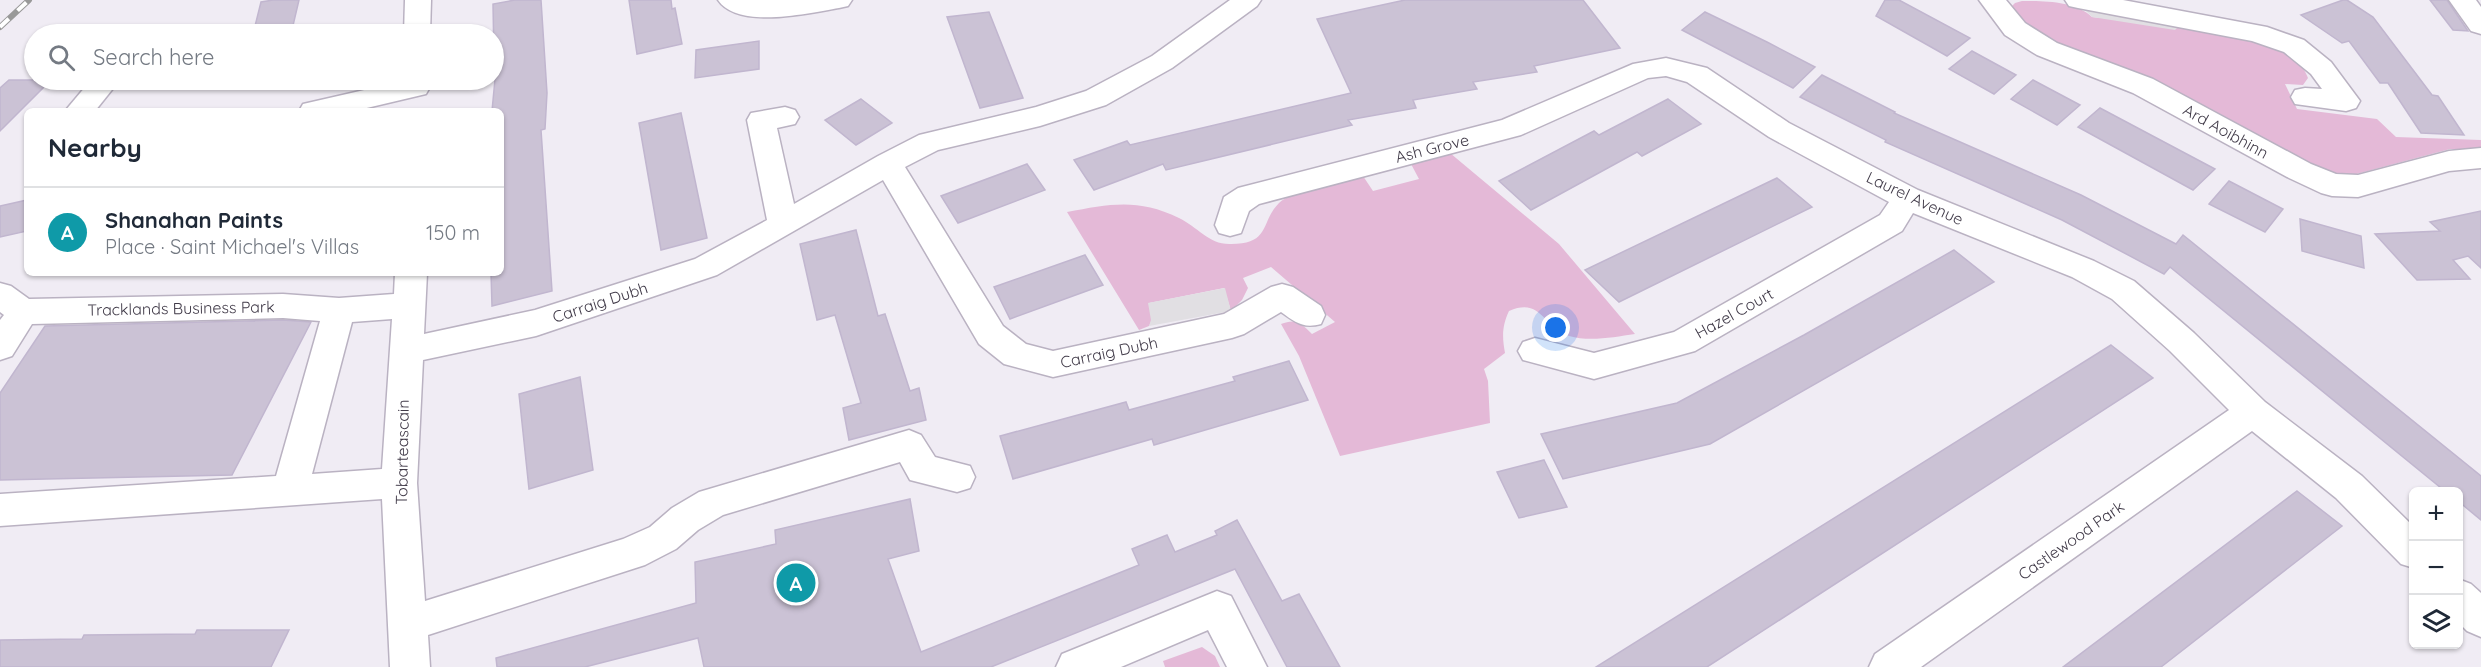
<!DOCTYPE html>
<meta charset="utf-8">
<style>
body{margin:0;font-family:Quicksand,sans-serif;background:#f6f6f7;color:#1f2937}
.controls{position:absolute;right:18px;bottom:18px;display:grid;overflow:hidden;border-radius:9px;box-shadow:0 2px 4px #0004}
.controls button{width:54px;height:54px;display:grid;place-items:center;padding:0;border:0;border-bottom:2px solid #e0e1e3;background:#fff;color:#1f2937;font:30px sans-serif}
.you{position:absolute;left:1556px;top:328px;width:21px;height:21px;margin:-15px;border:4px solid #fff;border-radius:50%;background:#1a73e8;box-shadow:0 0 0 9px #1a73e833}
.badge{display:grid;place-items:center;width:39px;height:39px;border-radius:50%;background:#ea580c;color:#fff;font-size:20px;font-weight:700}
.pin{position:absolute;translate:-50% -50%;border:3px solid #fff;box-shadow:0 2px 6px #0006}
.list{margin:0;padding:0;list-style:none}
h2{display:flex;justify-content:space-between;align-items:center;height:78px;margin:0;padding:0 24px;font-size:26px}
h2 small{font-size:20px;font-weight:400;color:#747a83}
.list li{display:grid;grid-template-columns:39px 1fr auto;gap:18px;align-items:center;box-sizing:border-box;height:90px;padding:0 24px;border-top:2px solid #e0e1e3}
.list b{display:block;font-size:22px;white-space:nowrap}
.list p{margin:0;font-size:20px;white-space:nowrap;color:#747a83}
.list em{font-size:20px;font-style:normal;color:#747a83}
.icon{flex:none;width:33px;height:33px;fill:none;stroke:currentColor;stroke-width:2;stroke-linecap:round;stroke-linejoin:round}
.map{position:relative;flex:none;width:2481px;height:667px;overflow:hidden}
.search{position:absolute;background:#fff;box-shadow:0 2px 4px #0004;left:24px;top:24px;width:480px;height:66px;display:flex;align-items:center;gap:15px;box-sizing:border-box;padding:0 21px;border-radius:33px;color:#747a83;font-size:22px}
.panel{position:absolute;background:#fff;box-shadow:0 2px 4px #0004;left:24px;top:108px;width:480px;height:168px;border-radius:9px}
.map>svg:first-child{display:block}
.green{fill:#e4b9d7}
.parking{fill:#e1dfe3}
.building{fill:#cbc2d5;stroke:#c1b6cf;stroke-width:1.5}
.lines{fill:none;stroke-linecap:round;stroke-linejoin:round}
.minor-casing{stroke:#bab2c2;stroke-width:3}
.minor{fill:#fff;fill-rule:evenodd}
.rail-casing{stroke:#999;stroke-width:6}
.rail{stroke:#fff;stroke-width:4;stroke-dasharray:12;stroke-linecap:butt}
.labels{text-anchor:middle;stroke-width:4.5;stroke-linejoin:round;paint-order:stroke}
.street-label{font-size:16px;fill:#403a48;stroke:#fff}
</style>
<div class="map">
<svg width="2481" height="667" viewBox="0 0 2481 667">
<rect width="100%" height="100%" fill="#f0ecf4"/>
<g class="green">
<path d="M2022,1C2045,1 2075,1 2092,17C2139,22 2292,28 2308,78L2303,85L2285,84L2297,109L2377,119L2396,137L2481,140V149H2450L2349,176L2328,174L2117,69L2049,42L2016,16L2011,7L2015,3Z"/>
<path d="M1450,153L1559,244L1635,334C1614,337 1590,342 1569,336C1542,327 1542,297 1509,311C1502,326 1502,337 1505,353L1484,369L1488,381L1490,423L1340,456L1299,356L1281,324C1296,318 1301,323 1312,334L1335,322L1271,267L1243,278L1248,288L1242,300L1231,311L1224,288L1149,303L1152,320L1149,326L1139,330L1067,212C1110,204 1138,198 1179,218C1198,227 1209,245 1231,244C1271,244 1260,222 1279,203C1291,191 1344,181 1363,176L1373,191L1419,179L1411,164Z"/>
<path d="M1202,647L1215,656L1220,667H1165L1163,661Z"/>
</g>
<g class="parking">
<path d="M2084,9L2173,23L2179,26L2175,30L2092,17Z"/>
<path d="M1225,288L1231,311L1149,326L1151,320L1148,303Z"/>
</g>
<g class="building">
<path d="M273,0H299L291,34H253L261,2Z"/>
<path d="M515,0H541L547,93L545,129L541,130L552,291L492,306L491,273H501V111H492L497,58L494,59L493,4Z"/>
<path d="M629,0H671L672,9L675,8L682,44L637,54Z"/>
<path d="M1405,0H1583L1620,48L1534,66L1537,72L1473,82L1477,89L1413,100L1416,108L1348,120L1352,125L1166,170L1163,164L1094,190L1074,160L1127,141L1130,145L1351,93L1317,19Z"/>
<path d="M1885,0H1899L1970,38L1947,56L1876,16Z"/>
<path d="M2343,0H2347L2373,17L2432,95L2438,96L2464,135L2421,133L2388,83H2380L2349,41L2342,43L2301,15Z"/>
<path d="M2430,0H2447L2468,31L2453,30Z"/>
<path d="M989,12L1023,98L980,108L947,17Z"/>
<path d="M1705,12L1767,42L1815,67L1793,88L1682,30Z"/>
<path d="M759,41V69L695,78L696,50Z"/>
<path d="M1972,51L2016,75L1994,94L1949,69Z"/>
<path d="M1822,75L1895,112L1894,113L2081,195L2176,244L2183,235L2481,476V520L2458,501V492H2446L2170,267L2164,274L2062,220L1885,142L1886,140L1800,97Z"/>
<path d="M9,80H51L0,131V88Z"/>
<path d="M2033,80L2080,105L2057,125L2011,99Z"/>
<path d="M861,99L892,123L856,145L825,120Z"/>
<path d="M1668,99L1701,124L1642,156L1637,152L1531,210L1499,181L1594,131L1599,135Z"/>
<path d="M2100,108L2181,151L2215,169L2193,190L2078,127Z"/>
<path d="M681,113L707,238L661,250L639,123Z"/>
<path d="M1027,164L1045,190L958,223L941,196Z"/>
<path d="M1777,178L1812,207L1619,302L1585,270Z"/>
<path d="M2229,181L2283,209L2265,232L2209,204Z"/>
<path d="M27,200V231L0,237V206Z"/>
<path d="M2481,211V268L2468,256L2453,260L2470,279L2417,280L2375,234L2440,231L2430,222Z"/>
<path d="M2300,219L2361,236L2364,268L2302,251Z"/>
<path d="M856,230L878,316L885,314L910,391L919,388L926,420L849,440L843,408L861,403L835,315L817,320L800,244Z"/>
<path d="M1954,250L1994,282L1710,444L1563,479L1541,434L1677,403L1804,335Z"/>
<path d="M1085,255L1103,285L1010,319L994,287Z"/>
<path d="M283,320L311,322L232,475L0,480V393L45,326Z"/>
<path d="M2111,345L2153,378L1707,667H1596Z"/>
<path d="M1289,361L1308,400L1154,445L1152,439L1013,479L1000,436L1126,402L1129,410L1235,381L1233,377Z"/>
<path d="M580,377L593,470L529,489L519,394Z"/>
<path d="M1544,460L1567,507L1519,518L1497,472Z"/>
<path d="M2297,491L2342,526L2161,667H2063Z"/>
<path d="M910,499L919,551L888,559L921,652L1139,565L1132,549L1167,535L1175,552L1217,535L1215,531L1237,520L1282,601L1299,594L1340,667H1287L1235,569L991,667H704L698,638L585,667H497L496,658L696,603L695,562L776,544L775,530Z"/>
<path d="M197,630H289L271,667H0V640L82,639L84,635L195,634Z"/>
</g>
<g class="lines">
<defs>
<g id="minor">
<path d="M405,0H431L430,34H404Z"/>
<path d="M718,0H852L848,6L839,8C809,13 738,30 718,0Z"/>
<path d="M1230,0H1261L1257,6L1172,68L1106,105L1040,126L938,150L905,167L1003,326L1026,344L1053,351L1224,314L1271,287L1282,284L1293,287L1321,306L1325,315L1321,324C1303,329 1295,322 1281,312L1244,334L1232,338L1053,377L1004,364L979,344L883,180L717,275L536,336L423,360L417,483L425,601L623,539L650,527L672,508L699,492L909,430L921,435L935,457L970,466L975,477L970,488L957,492L910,480L900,462L723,515L698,530L676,549L645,565L428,635L430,667H390L382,499L0,526V494L276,476L320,321L283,318L32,324L12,356L0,360V320L4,315L0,312V283L11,286L29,299L283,294L339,298L394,294L395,273H427L424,334L535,310L695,259L767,220L747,120L751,113L785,107L795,110L799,117L795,124L777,128L794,204L878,156L919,135L1036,107L1086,91L1152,56ZM392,319L382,469L312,474L352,322Z"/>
<path d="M1979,0H2006L2025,23L2057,43L2153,79L2311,164L2336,174L2358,175L2449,151L2481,148V168L2449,171L2358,197L2332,196L2321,193L2289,178L2133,93L2037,55L2005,35Z"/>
<path d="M2065,0H2123L2267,27L2304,40L2331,62L2360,101L2356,108L2346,111L2295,104L2291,97L2295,90L2305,88L2322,89L2311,74L2284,52L2252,41L2078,8L2069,6Z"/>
<path d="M2449,0H2476L2481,7V34L2471,31Z"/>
<path d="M1666,58L1707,68L1789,123L1918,190L2094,261L2134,281L2194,333L2265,402L2362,476L2414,527V568L2401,564L2336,498L2252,431L1921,667H1869L1875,654L2229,410L2170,351L2112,299L2072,277L1913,213L1902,231L1695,351L1594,379L1523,360L1518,351L1523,342L1535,338L1594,353L1674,332L1880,215L1889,202L1769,137L1687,82L1666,76L1648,78L1521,135L1259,204L1249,211L1241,233L1230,236L1219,233L1215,225L1224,197L1238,188L1502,120L1633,64Z"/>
<path d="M91,80H111L115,86L95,111H65Z"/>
<path d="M408,80H426L430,87L426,94L354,111H299L303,104Z"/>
<path d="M2458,579L2471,584L2481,593V637L2467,631L2458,622Z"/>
<path d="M1217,591L1231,596L1267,667H1227L1208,630L1121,667H1056L1062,654Z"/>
</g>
</defs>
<use href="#minor" class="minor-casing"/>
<use href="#minor" class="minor"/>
<defs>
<path id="rail" d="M0,27L29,0"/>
</defs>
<use href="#rail" class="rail-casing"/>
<use href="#rail" class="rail"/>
</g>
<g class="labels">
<g class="street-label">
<text transform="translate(2226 131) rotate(29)" y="6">Ard Aoibhinn</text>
<text transform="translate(1432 148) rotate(-14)" y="6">Ash Grove</text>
<text transform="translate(1915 198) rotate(25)" y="6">Laurel Avenue</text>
<text transform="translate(600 302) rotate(-18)" y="6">Carraig Dubh</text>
<text transform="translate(181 308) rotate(-1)" y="6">Tracklands Business Park</text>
<text transform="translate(1734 313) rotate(-29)" y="6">Hazel Court</text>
<text transform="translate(1109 352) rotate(-12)" y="6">Carraig Dubh</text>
<text transform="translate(402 452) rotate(-89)" y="6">Tobarteascain</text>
<text transform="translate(2071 540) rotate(-35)" y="6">Castlewood Park</text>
</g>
</g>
</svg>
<div class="controls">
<button>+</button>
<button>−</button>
<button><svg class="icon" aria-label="layers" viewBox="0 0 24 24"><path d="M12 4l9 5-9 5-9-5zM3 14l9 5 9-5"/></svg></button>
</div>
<div class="you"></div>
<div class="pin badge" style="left:796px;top:583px;background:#0f9aa8">A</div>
<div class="search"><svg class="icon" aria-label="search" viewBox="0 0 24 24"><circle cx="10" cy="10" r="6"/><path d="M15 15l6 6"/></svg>Search here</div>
<section class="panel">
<h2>Nearby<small></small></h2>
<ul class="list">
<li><span class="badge" style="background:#0f9aa8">A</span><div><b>Shanahan Paints</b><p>Place · Saint Michael's Villas</p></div><em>150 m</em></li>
</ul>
</section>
</div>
